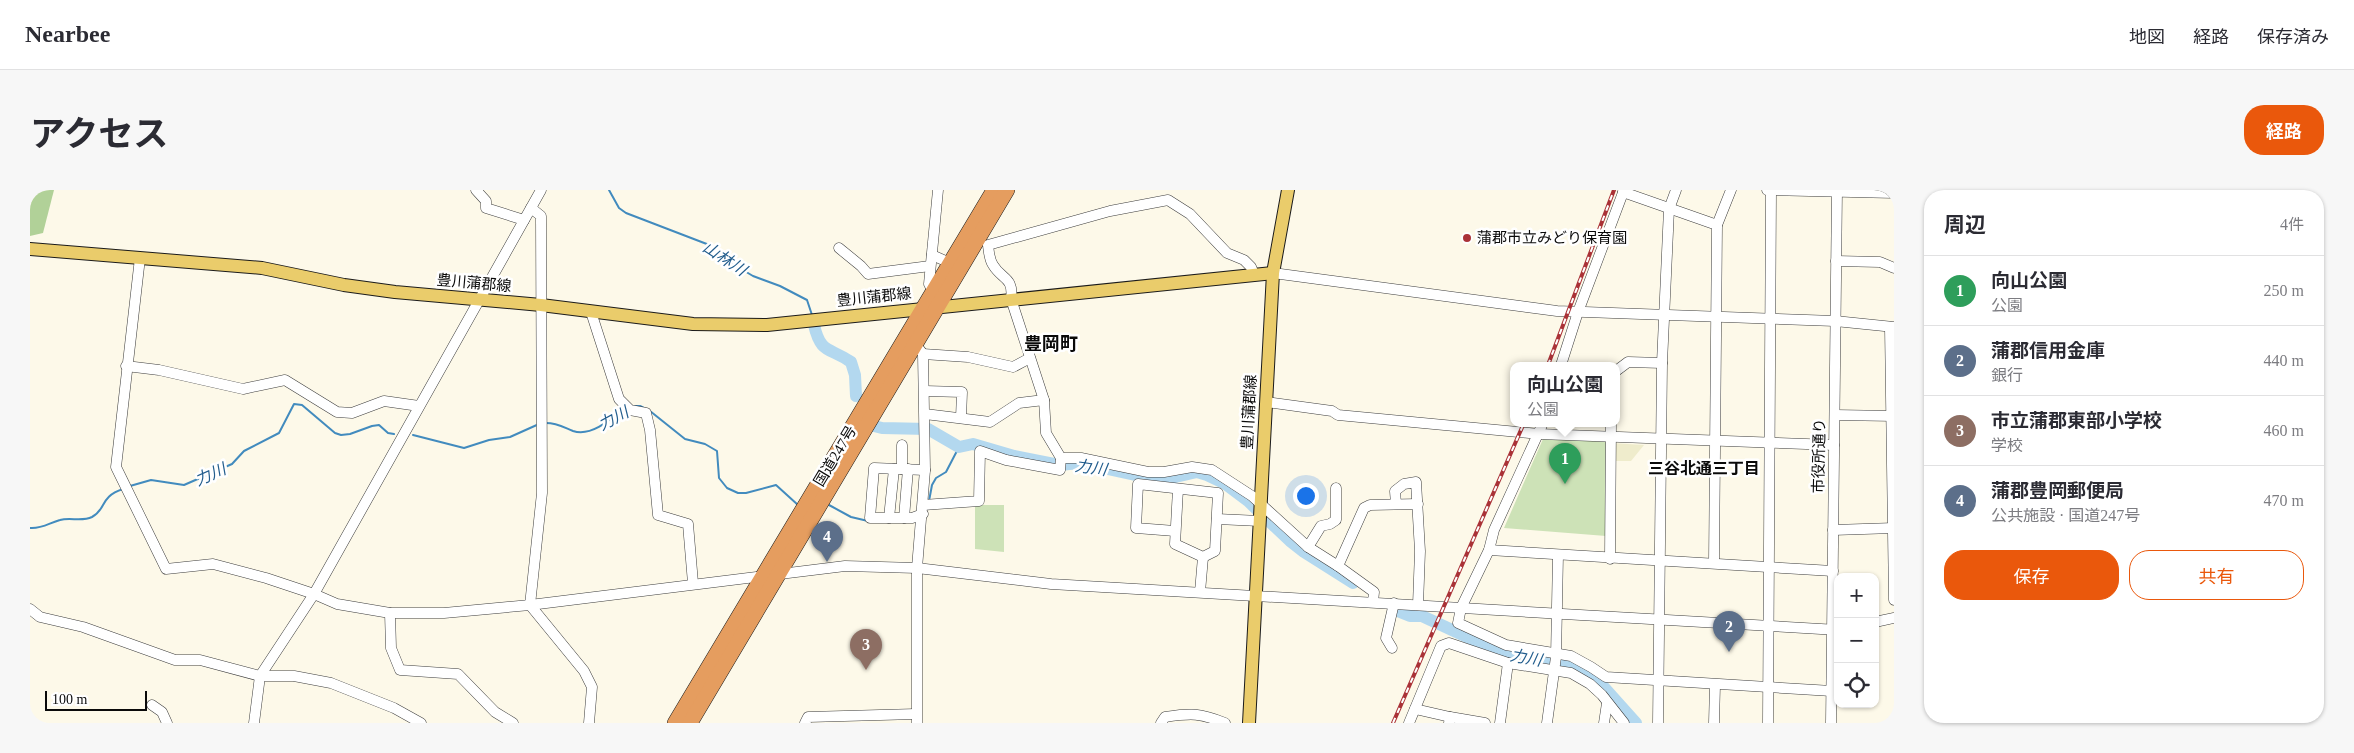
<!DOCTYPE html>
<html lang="ja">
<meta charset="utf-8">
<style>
body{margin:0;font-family:"Times New Roman","Noto Sans JP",serif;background:#f7f7f7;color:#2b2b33}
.controls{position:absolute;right:15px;bottom:15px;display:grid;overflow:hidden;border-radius:10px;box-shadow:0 1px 4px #0004}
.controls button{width:45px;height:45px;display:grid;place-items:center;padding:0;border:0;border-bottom:1px solid #e1e1e2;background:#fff;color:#2b2b33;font:25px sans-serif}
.scale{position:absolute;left:15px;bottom:12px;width:102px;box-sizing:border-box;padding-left:5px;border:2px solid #0a0a0a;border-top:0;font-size:14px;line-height:18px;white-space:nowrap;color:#0a0a0a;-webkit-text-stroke:4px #fff;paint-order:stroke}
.you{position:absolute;left:1275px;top:305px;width:18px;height:18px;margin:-12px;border:4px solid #fff;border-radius:50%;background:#1a73e8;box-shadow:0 0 0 8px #1a73e833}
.badge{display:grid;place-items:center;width:32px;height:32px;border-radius:50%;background:#ea580c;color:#fff;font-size:16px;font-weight:700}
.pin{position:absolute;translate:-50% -41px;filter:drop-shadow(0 1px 2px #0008)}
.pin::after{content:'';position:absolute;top:26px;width:18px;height:15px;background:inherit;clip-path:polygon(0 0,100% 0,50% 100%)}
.popup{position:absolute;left:1480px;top:172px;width:110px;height:65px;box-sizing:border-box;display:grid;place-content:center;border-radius:10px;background:#fff;filter:drop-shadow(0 1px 4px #0005);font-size:16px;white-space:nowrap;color:#7c7c81}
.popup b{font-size:19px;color:#2b2b33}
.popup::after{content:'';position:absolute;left:50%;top:100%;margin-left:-10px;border:10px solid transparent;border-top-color:#fff}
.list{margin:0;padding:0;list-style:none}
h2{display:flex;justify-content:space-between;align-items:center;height:65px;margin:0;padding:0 20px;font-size:21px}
h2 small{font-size:16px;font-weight:400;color:#7c7c81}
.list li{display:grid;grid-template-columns:32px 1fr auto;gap:15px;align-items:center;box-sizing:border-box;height:70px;padding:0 20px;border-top:1px solid #e1e1e2}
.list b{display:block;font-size:19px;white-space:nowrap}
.list p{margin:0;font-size:16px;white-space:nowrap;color:#7c7c81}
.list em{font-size:16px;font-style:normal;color:#7c7c81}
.actions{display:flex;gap:10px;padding:15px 20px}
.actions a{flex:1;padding:11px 0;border:1px solid #ea580c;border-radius:20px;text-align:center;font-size:18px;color:#ea580c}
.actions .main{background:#ea580c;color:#fff}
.icon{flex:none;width:28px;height:28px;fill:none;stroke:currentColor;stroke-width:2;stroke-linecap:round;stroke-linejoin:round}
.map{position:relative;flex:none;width:1864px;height:533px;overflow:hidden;border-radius:20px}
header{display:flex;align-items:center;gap:30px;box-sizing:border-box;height:70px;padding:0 25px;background:#fff;border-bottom:1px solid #e1e1e2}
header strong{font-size:24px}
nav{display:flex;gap:28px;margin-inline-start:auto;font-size:18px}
.intro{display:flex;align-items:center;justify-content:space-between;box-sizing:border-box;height:120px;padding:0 30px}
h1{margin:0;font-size:35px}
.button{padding:12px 22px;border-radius:20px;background:#ea580c;color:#fff;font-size:18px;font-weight:700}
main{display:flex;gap:30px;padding:0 30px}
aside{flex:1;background:#fff;border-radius:20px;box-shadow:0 1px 4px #0004}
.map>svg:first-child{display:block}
.farmland{fill:#efeccc}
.green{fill:#cde2b7}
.forest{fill:#b1d198}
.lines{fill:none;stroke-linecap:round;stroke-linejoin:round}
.stream{stroke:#428bbe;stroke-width:2}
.river{stroke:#b3d8ef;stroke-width:12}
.minor-casing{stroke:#3d3d3d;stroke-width:11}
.major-casing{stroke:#1b1b1b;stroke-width:14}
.highway-casing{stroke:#1b1b1b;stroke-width:16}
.minor{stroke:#fff;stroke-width:10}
.major{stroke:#eacc6b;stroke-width:12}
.highway{stroke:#e59d5f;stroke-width:15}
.rail-casing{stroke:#aa3237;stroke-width:4}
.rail{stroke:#fff;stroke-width:2;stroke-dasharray:5.5;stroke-linecap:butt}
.poi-dot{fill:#aa3237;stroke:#fff;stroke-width:2}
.labels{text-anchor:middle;stroke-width:5;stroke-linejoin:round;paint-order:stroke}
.poi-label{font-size:15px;fill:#0a0a0a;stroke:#fff;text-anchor:start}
.street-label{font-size:15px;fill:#0a0a0a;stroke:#fff}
.water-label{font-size:16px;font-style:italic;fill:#225d8d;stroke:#fff}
.neighbourhood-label{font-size:16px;font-weight:bold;fill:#0a0a0a;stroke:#fff}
.quarter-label{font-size:18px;font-weight:bold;fill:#0a0a0a;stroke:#fff}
</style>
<header>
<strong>Nearbee</strong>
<nav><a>地図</a><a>経路</a><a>保存済み</a></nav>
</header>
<div class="intro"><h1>アクセス</h1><a class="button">経路</a></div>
<main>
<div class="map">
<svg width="1864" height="533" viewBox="0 0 1864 533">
<rect width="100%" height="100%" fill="#fdf9e9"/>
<path class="farmland" d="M1581,253L1614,255L1601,271H1581Z"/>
<g class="green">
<path d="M1513,249L1576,250V346L1474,338Z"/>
<path d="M945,315H974V362L945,359Z"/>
</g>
<path class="forest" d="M0,0H24L13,43L0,46Z"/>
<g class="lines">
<g class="stream">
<path d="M579,0L589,18L596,23L682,56L701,73L723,86L750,96L777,110L782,125"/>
<path d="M602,216H610L616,219"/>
<path d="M620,221L655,249L675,254L687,261L689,288L697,298L708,303H716L746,295L768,315"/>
<path d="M516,233C527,233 533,237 543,241C561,247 580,230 593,219"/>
<path d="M383,245L434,258L459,250L480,247L509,234"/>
<path d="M100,296L121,290L154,295L202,274L214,261L249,243L264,214L272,215L305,243L311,245L320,244L342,236L349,235L358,243L364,244"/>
<path d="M899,311L902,295L906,288L916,282L929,257"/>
<path d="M799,315L821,327L838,331"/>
<path d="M0,338C12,339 19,333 30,330C40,327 52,332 62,327C77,319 69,307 93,299"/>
</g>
<g class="river">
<path d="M784,135C791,165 800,157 821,172L825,185L826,206"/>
<path d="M844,236L852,238L898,239L929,257L943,254L984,266L1029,275L1050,273L1119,288H1141L1167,282L1177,285L1194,293L1218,311L1260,351L1274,362L1323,393"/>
<path d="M1370,422L1380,426H1392L1467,461L1516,472L1541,473L1563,485L1606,533"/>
</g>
<defs>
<g id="minor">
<path d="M446,0L456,11V18L494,30"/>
<path d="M1737,0L1864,3"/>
<path d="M1593,2L1687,35"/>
<path d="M501,18L511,26L512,303L500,415L554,481L562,497L559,533"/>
<path d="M809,58L831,76L838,84L900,76"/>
<path d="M902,65L920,73"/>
<path d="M110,68L86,277L136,379L183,374L236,388L284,404L307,414L360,423H414L500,415L815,376L887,378L1021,394L1808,440"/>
<path d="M1806,71L1850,72L1864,78"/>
<path d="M1243,83L1527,121L1805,131L1864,137"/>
<path d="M903,101L899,94L908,0"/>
<path d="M561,122L589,209L600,220L616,223L620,240L628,325L658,334L663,393"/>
<path d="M1860,137L1864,410"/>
<path d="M886,155L893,164L895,280L887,378V533"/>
<path d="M893,164L938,167L983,177L1000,168"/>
<path d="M1531,175L1548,122L1594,0"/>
<path d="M96,176L129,180L213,199L255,190L307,222L322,223L354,211L389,216"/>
<path d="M1586,181L1598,172L1632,173"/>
<path d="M895,201L932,202L931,228"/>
<path d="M1236,212L1302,221L1308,225L1509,244L1804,255"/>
<path d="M895,224L960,232L989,213L1014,210"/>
<path d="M1805,225L1864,226"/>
<path d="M1513,233L1464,340L1459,360L1431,418L1428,433L1476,455L1541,466L1561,477L1576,487L1802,501"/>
<path d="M1031,268L1016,243L1014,210L981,109C984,87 972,90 963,75C959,69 959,62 958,55L1080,21L1138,10L1160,24L1197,63L1214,70L1221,77L1224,84"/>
<path d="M872,279V255"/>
<path d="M1366,314L1365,301L1374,294L1386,292L1390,361L1388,415"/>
<path d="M893,315L949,311L950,261L976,270L1030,280L1031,268H1051L1118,282H1134L1162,277L1182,280L1222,306L1278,357L1308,376L1344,402L1343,412"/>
<path d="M893,324L882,328H840L844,278L895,280"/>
<path d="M859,328L864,279"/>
<path d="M874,328L878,279"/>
<path d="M1187,329L1230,331"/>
<path d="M1803,340L1864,338"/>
<path d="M1145,341L1106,338L1108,294L1188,303L1185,361L1173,367L1145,354L1148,299"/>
<path d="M1278,357L1291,336L1300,334L1306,330V298"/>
<path d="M1459,360L1803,381"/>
<path d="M1580,369L1581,233"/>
<path d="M1684,373L1687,35L1701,0"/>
<path d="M1308,376L1334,318L1340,315L1388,314"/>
<path d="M1170,402L1173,367"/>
<path d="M0,419L10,427L53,437L145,470H170L230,486H264L301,493L364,518L391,533"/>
<path d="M360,423L361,458L370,480L428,484L465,522L483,533"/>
<path d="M1845,432L1864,428"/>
<path d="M1362,458L1356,448L1364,413"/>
<path d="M122,515L132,522L137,533"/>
<path d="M1385,519L1420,527L1419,533"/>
<path d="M1420,527L1455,533"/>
<path d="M224,533L230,486L284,404L511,0"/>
<path d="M775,533L778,527L886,524"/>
<path d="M1131,533L1135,527C1162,523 1170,523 1195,533"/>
<path d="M1379,533L1411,456L1419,453L1478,473L1541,483L1560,494L1572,505L1594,533"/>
<path d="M1470,533L1478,473"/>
<path d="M1517,533L1526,467L1528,365"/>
<path d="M1574,533L1577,513"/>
<path d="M1628,533L1632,173L1639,19L1646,0"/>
<path d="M1684,533L1685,495"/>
<path d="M1738,533L1741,1"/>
<path d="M1801,533L1807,0"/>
</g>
<g id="major">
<path d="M0,59L232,78L314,95L365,102L511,115L663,134L737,135L1243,83"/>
<path d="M1219,533L1243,83L1258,0"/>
</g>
<g id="highway">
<path d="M645,533L964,0"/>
<path d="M660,533L977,0"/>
</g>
</defs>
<use href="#minor" class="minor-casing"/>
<use href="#major" class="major-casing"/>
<use href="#highway" class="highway-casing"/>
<use href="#minor" class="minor"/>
<use href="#major" class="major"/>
<use href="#highway" class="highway"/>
<defs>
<g id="rail">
<path d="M1518,175L1584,0"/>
<path d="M1363,533L1494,233"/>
</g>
</defs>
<use href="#rail" class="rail-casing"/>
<use href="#rail" class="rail"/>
</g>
<circle class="poi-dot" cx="1437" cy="48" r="5"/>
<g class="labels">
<g class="poi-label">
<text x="1447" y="53">蒲郡市立みどり保育園</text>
</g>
<g class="street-label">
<text transform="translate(444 93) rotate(5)" y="5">豊川蒲郡線</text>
<text transform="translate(844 107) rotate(-6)" y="5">豊川蒲郡線</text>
<text transform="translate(1219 222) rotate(-87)" y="5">豊川蒲郡線</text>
<text transform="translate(805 266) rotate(-59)" y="5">国道247号</text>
<text transform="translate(1789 266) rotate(-89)" y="5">市役所通り</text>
</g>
<g class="water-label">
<text transform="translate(695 68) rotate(33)" y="6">山林川</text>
<text transform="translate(583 228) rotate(-28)" y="6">力川</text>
<text transform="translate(1061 277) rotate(8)" y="6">力川</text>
<text transform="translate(180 284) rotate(-24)" y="6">力川</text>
<text transform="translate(1496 467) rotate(10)" y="6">力川</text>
</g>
<g class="neighbourhood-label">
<text x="1674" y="284">三谷北通三丁目</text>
</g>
<g class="quarter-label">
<text x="1021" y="160">豊岡町</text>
</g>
</g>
</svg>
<div class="controls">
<button>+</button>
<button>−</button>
<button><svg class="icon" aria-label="locate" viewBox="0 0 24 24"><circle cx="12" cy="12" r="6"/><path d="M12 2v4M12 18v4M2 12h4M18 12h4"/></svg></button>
</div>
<div class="scale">100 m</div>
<div class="you"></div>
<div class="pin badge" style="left:1535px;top:294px;background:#2e9e5b">1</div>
<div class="popup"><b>向山公園</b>公園</div>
<div class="pin badge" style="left:1699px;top:462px;background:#5c6f8a">2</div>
<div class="pin badge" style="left:836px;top:480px;background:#8d6e63">3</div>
<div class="pin badge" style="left:797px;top:372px;background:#5c6f8a">4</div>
</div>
<aside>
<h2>周辺<small>4件</small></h2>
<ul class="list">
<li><span class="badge" style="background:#2e9e5b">1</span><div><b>向山公園</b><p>公園</p></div><em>250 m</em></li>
<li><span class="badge" style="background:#5c6f8a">2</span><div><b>蒲郡信用金庫</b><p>銀行</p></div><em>440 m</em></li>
<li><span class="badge" style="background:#8d6e63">3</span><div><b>市立蒲郡東部小学校</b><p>学校</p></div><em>460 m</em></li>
<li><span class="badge" style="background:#5c6f8a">4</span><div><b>蒲郡豊岡郵便局</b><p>公共施設 · 国道247号</p></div><em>470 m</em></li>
</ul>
<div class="actions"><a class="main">保存</a><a>共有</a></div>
</aside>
</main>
